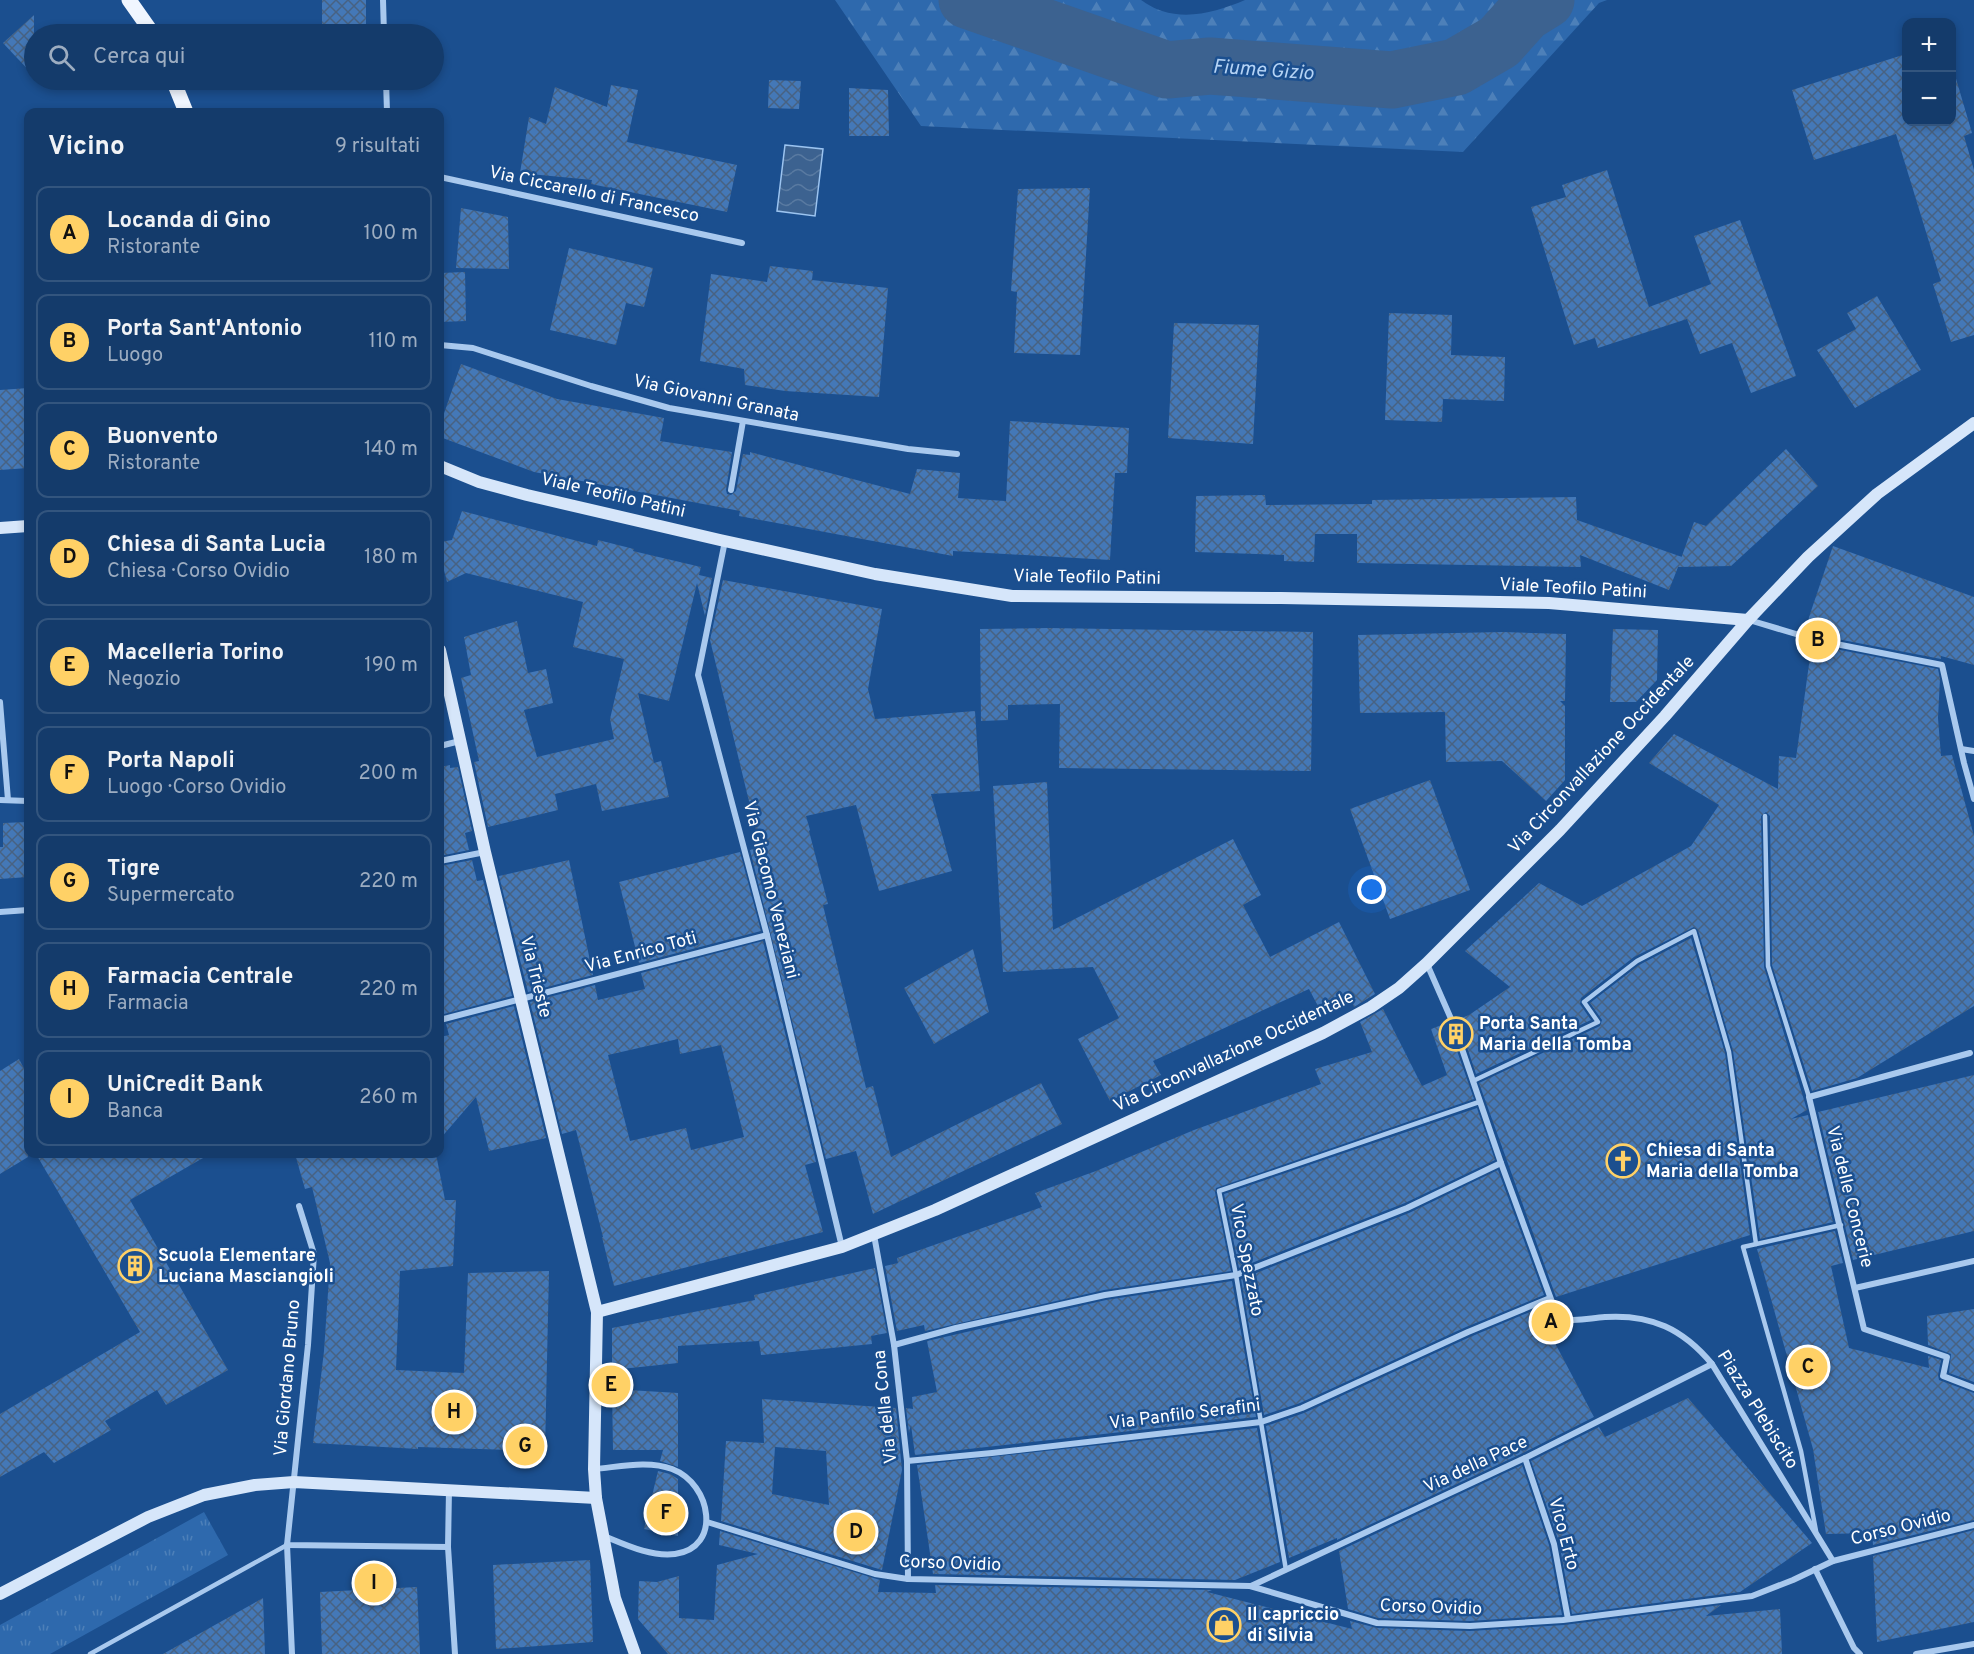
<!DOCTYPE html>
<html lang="it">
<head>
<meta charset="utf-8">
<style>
  body { margin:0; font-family:Overpass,sans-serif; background:#1d4271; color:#f1f3f6 }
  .controls { position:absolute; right:18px; top:18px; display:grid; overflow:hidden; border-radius:12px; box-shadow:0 3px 9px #0003 }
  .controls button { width:54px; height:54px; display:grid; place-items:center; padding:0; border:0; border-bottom:2px solid #33557e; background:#143b6b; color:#f1f3f6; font:30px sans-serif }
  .you { position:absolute; left:1372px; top:890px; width:21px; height:21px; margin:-15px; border:4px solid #fff; border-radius:50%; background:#1a73e8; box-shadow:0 0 0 9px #1a73e833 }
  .badge { display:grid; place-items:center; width:39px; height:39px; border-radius:50%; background:#ffd166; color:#111; font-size:20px; font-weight:700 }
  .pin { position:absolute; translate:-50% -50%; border:3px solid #fff; box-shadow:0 2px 6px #0006 }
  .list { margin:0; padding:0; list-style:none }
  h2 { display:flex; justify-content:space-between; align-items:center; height:78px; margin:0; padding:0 24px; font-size:26px }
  h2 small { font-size:20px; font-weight:400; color:#9dadc1 }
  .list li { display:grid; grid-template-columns:39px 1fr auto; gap:18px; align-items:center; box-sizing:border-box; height:96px; margin:0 12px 12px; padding:0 12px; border:2px solid #33557e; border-radius:12px }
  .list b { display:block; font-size:22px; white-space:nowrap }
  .list p { margin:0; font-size:20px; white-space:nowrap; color:#9dadc1 }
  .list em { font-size:20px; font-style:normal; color:#9dadc1 }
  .icon { flex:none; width:33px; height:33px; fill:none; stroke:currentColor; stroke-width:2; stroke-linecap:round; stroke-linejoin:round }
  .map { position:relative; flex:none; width:1974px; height:1654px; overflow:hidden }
  .search { position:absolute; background:#143b6b; box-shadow:0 3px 9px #0003; left:24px; top:24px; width:420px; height:66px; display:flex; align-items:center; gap:15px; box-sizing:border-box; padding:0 21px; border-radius:33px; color:#9dadc1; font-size:22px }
  .panel { position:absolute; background:#143b6b; box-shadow:0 3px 9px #0003; left:24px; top:108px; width:420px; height:1050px; border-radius:12px }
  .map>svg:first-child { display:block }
  .grass { fill:url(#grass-tufts) }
  .forest { fill:url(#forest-firs) }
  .water { fill:url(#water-waves); stroke:#9cc4f0; stroke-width:1.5 }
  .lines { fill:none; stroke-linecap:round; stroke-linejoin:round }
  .river { stroke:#3c6290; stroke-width:57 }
  .building { fill:url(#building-cross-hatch); fill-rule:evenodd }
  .street-tunnel { stroke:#3d69a0; stroke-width:6; stroke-dasharray:6 3; stroke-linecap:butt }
  .lane { stroke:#a9c9ee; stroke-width:4.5 }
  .street { stroke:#a9c9ee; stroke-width:6 }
  .secondary { stroke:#d6e6fa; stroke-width:12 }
  .primary { stroke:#f0f6ff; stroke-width:15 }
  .labels { text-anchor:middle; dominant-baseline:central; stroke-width:5; stroke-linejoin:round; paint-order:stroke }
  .street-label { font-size:18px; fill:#fff; stroke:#1b4f8f }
  .poi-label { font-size:18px; font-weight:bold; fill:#fff; stroke:#1b4f8f; text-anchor:start }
  .water-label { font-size:20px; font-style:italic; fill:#b5d3f5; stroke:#1b4f8f }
</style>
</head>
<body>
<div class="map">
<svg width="1974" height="1654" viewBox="0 0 1974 1654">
  <defs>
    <pattern id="grass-tufts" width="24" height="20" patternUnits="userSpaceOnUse" patternTransform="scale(1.5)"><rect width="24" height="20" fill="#2e69ad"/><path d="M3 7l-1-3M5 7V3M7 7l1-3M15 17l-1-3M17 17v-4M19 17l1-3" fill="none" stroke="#4d80b9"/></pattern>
    <pattern id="forest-firs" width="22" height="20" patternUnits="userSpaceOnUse" patternTransform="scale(1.5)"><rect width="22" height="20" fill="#2e69ad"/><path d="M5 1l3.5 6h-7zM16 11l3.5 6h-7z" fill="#4d80b9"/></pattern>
    <pattern id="water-waves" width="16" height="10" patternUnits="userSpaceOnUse" patternTransform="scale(1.5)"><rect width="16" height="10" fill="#3c6290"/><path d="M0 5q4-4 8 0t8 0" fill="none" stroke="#597aa1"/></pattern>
    <pattern id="building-cross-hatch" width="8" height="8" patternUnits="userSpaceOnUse" patternTransform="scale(1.5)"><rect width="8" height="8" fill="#4478b7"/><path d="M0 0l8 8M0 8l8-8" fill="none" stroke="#486282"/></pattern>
  </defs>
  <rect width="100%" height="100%" fill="#1b4f8f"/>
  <path class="grass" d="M204 1512 228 1555 50 1654H0V1625Z"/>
  <path class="forest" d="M835 0H1141C1147 4 1155 9 1162 11 1190 20 1219 11 1245 0H1607L1599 3 1463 152 921 126Z"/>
  <path class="water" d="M785 145 823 149 815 216 777 211Z"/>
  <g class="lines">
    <path class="river" d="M967 0 1167 70 1210 66 1392 80 1456 67 1499 42 1525 13 1546 0"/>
  </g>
  <g class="building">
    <rect x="322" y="0" width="44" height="34"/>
    <path d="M34 15V76L3 43Z"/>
    <path d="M1906 54V122H1952V65L1972 133 1964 136 1974 170V335L1951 342 1933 284 1941 281 1896 134 1814 160 1792 90Z"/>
    <path d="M769 80 801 81 799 109 768 108Z"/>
    <path d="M611 85 638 90 627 142 737 165 727 212 591 184 592 180 520 173 529 117 546 124 555 87 607 107Z"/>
    <path d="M849 88 888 90 889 136H849Z"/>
    <path d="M1607 170 1649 307 1711 284 1694 236 1740 220 1796 376 1751 393 1732 343 1700 354 1687 319 1598 348 1595 338 1574 345 1531 207 1566 197 1562 185Z"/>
    <path d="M1090 188 1080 355 1014 353 1017 292 1011 291 1018 189Z"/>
    <path d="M461 208 508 217 509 269 456 268Z"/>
    <path d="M569 248 653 268 644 307 626 303 616 345 550 330Z"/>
    <path d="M770 266 813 271 812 280 888 288 879 397 785 391 745 385 744 369 700 361 711 274 767 282Z"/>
    <path d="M465 272 466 321 440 322V273Z"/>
    <path d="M1877 296 1921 370 1855 408 1817 350 1856 329 1847 313Z"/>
    <path d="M1389 313 1452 315 1451 355 1505 357 1504 401 1443 399 1442 422 1385 420Z"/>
    <path d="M1174 323 1259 325 1253 444 1168 438Z"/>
    <path d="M461 364 557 399 664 418 660 441 732 452 726 490 727 494 731 495 736 491 743 454 750 455V452L910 494 917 469 960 473 958 498 1006 501 1010 421 1129 428 1127 473H1115L1110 560 953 551V556L739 516 740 511 534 472 440 437V425Z"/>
    <path d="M28 388V468L0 470V390Z"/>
    <path d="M1786 449 1818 486 1731 566 1678 567 1694 522 1706 526Z"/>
    <path d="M1265 495 1266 505 1372 504V500L1576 497 1577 520 1682 557 1669 590 1580 555 1581 567 1357 563V534H1315L1314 562 1284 561V555L1195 552 1196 496Z"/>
    <path d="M462 511 597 546 598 540 634 549 633 551 701 567 699 575 712 578 705 616 697 583 669 701 638 693 654 763 661 761 669 797 602 811 596 784 555 794 558 810 488 827 474 762 479 761 461 678 471 675 464 637 517 621 528 673 546 669 553 703 524 710 537 757 614 739 610 719 624 659 573 647 583 602 466 573 447 582 440 555V542L452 540Z"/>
    <path d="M1833 546 1974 597V665L1941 656V659L1832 638 1827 639 1826 643 1830 648 1938 669 1940 679 1938 718 1941 756 1952 755 1974 836V1006L1857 1078 1812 1091 1772 965 1770 816 1766 812 1761 816 1764 967 1807 1110 1791 1119 1808 1115 1833 1222 1760 1239 1733 1051 1698 930 1694 927 1634 957 1581 998 1580 1004 1591 1020 1476 1074 1466 1044 1463 1041 1457 1042 1456 1048 1474 1099 1216 1188 1215 1192 1231 1271 1104 1290 925 1331 924 1325 897 1331 885 1266 898 1263 897 1258 1042 1207 1035 1193 1096 1171 1194 1130 1321 1084 1315 1069 1372 1052 1360 1022 1383 1009 1422 1086 1447 1075 1431 1029 1447 1023 1451 1026H1455L1457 1020 1469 1015 1510 987 1465 951 1539 883 1582 906 1691 846 1719 805 1649 763 1674 734 1778 789 1779 756 1796 758 1810 657 1803 655 1805 642 1809 641 1811 638 1807 632 1809 617Z"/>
    <path d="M723 580 882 609 868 689 875 719 975 711 980 791 931 794 952 871 879 891 856 805 806 816 810 830 809 831 828 904 823 905 866 1088 873 1086 891 1157 1041 1083 1062 1124 873 1214 856 1151 826 1159 750 850 760 847 710 640Z"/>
    <path d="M1048 628 1313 632 1311 771 1059 768 1060 704 1008 705V720L981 721 980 629Z"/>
    <path d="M1613 629 1658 630 1657 680 1636 702H1610Z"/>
    <path d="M1503 632 1566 634 1565 701H1560L1565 706V780L1546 801 1502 761 1446 762 1445 712 1360 713 1358 635Z"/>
    <path d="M450 765V768L458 767 472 831 465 833 469 850 440 856V767Z"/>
    <path d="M1430 780 1470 890 1390 919 1350 809Z"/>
    <path d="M1047 782 1053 930 1233 839 1261 895 1243 905 1270 957 1339 922 1375 994 1354 1007 1349 995 1320 1010 1309 989 1153 1061 1161 1075 1110 1101 1078 1039 1119 1018 1093 967 1003 972 993 786Z"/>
    <path d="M28 822V877L0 879V847H3V823Z"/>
    <path d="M740 852 761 931 639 963 619 882Z"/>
    <path d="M472 860 477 881 483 880 512 996 444 1014 440 997V866Z"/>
    <path d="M569 860 593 975 528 992 499 876Z"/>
    <path d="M1691 938 1725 1053 1750 1235 1556 1297 1479 1083 1600 1026 1602 1020 1590 1003 1639 965Z"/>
    <path d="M763 941 816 1162 805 1165 823 1232 614 1286 602 1237H603L576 1130 562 1134 530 1002 595 985 598 1000 645 989 641 973ZM678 1039 680 1054 721 1045 744 1137 691 1150 686 1128 630 1141 608 1055Z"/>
    <path d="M973 949 989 1012 934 1044 904 988Z"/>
    <path d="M514 1006 546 1138 489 1151 476 1097 440 1139V1037L449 1035 446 1024Z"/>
    <path d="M19 1059 28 1076V1157L0 1174V1071Z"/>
    <path d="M1974 1075V1231L1853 1260 1818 1112Z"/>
    <path d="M1477 1108 1495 1160 1405 1203 1239 1268 1224 1194Z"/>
    <path d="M36 1154H210L130 1200 228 1370 166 1405 157 1390 105 1421 111 1430 54 1463 44 1452 0 1477V1414L140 1332Z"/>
    <path d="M295 1154H436L445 1200H456L453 1266 400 1271 396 1370 464 1373 468 1273 549 1271 545 1451 418 1447V1449L313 1443 324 1351 330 1263 312 1187 305 1189Z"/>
    <path d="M1498 1170 1544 1295 1466 1327 1300 1403 1264 1415 1241 1279 1409 1213Z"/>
    <path d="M1835 1231 1843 1263 1831 1266 1849 1348 1929 1368 1928 1356 1941 1360 1938 1375 1939 1380 1974 1393V1520L1873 1545 1872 1533 1826 1534 1813 1449 1757 1249Z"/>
    <path d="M875 1268 887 1333 871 1336 872 1344 761 1355 759 1341 678 1346V1363L612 1370V1328L755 1300 754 1295Z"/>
    <path d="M1232 1281 1256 1417 915 1455 911 1425 909 1433 906 1408 913 1409 912 1397 937 1392 927 1341 1106 1300Z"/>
    <path d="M1537 1309 1594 1417 1523 1453 1337 1540V1538L1289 1558 1266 1426 1304 1413 1470 1337Z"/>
    <path d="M1974 1309V1382L1949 1373 1951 1354 1928 1345 1927 1316Z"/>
    <path d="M612 1389 678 1393V1467L660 1461 663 1450H613Z"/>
    <path d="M1688 1398 1812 1543 1740 1592 1572 1614 1559 1542 1531 1461 1599 1427 1605 1437Z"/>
    <path d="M762 1399 896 1408 902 1470 882 1570 721 1521 726 1441 764 1443ZM775 1447 826 1451 829 1505 772 1494Z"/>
    <path d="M1257 1428 1280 1562 1235 1580 933 1574 917 1465Z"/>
    <path d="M1522 1465 1549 1545 1562 1615 1470 1621 1378 1618 1348 1609 1339 1551Z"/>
    <path d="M658 1471 670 1474 678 1479V1536L644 1529Z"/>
    <path d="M1974 1530V1622L1877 1642 1873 1556Z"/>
    <path d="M720 1531 880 1580 878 1592 936 1593 935 1585 1212 1590 1207 1592 1352 1629 1350 1621 1377 1628 1470 1631 1564 1625 1721 1605 1706 1616 1780 1609 1782 1654H668L638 1619 639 1581 657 1582 679 1576V1618L714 1620 717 1565 758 1554 719 1545Z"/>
    <path d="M590 1560 593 1642 496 1649 493 1565Z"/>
    <path d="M417 1587 420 1654H322L320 1592Z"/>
    <path d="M263 1598 265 1654H163Z"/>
  </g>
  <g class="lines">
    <g class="street-tunnel">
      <path d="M1806 637 1831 643"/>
      <path d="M1452 1021 1461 1046"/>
    </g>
    <g class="lane">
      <path d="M1765 816 1768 966 1809 1097"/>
      <path d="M1473 1081 1598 1022 1584 1002 1637 961 1694 931 1729 1052 1756 1244"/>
      <path d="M1816 1531 1801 1451 1743 1247 1841 1225"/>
      <path d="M1286 1570 1236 1275 1219 1191 1479 1102"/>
      <path d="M90 1654 287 1545"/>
    </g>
    <g class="street">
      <path d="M383 0 384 34"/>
      <path d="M386 80 387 112"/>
      <path d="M440 177 742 243"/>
      <path d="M440 345 473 348 591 386 669 408 908 449 957 454"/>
      <path d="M731 490 743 421"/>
      <path d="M725 541 698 675 767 935 842 1247"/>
      <path d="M1749 620 1806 637"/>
      <path d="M1831 643 1942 665 1964 763 1974 799"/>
      <path d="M0 702 8 800"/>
      <path d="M440 746 460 741"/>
      <path d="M1961 749 1974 751"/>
      <path d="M0 800 28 801"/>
      <path d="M440 861 485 852"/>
      <path d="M0 912 28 910"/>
      <path d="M1427 964 1452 1021"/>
      <path d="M440 1020 767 935"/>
      <path d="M1461 1046 1501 1163 1555 1310 1562 1319C1577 1322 1590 1318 1605 1317 1651 1314 1683 1329 1712 1364L1833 1561"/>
      <path d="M1970 1053 1809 1097 1864 1329 1947 1357 1943 1376 1974 1388"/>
      <path d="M299 1206 314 1254 308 1345 287 1545 448 1547"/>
      <path d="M874 1235 894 1345 907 1461 908 1579"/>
      <path d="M1855 1288 1974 1261"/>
      <path d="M894 1345 956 1328 1105 1295 1236 1275 1407 1208 1501 1163"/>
      <path d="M1525 1458 1554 1544 1568 1619"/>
      <path d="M907 1461 992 1453 1261 1422 1302 1408 1468 1332 1550 1298"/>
      <path d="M594 1469C619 1467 648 1460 672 1469 712 1484 722 1548 675 1554 651 1557 626 1545 604 1536"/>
      <path d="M449 1490 448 1547 455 1654"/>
      <path d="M707 1522 875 1574 908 1579 1250 1586 1377 1623 1470 1626 1563 1620 1752 1596 1793 1580 1833 1561 1974 1525"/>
      <path d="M287 1545 292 1654"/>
      <path d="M1815 1569 1854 1648 1860 1654"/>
      <path d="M1251 1586 1525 1458 1712 1364"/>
      <path d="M1916 1654 1974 1644"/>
    </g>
    <g class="secondary">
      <path d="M440 466 479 482 527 495 720 540 875 574 1012 596 1281 598 1549 603 1748 620"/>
      <path d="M0 528 28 526"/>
      <path d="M440 650 485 852 597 1312 594 1469 596 1498 615 1598 635 1654"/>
      <path d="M597 1312 842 1247 935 1210 1323 1033 1371 1007 1399 988 1427 963 1560 830 1665 716 1748 620 1808 557 1877 494 1974 423"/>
      <path d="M0 1594 148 1517 204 1495 255 1485 294 1482 596 1498"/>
    </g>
    <g class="primary">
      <path d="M129 0 153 34"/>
      <path d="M173 80 186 112"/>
    </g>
  </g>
  <defs>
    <g id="building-ring" transform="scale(1.725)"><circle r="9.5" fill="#1b4f8f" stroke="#ffd166" stroke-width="1.5"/><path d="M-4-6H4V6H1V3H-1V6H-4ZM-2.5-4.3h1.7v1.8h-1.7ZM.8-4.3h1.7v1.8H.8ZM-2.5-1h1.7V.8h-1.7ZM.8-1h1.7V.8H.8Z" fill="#ffd166"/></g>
    <g id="church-ring" transform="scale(1.725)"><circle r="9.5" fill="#1b4f8f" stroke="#ffd166" stroke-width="1.5"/><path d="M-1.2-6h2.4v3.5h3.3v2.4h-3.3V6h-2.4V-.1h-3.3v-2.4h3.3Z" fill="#ffd166"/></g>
    <g id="shop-ring" transform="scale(1.725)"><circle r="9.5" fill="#1b4f8f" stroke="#ffd166" stroke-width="1.5"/><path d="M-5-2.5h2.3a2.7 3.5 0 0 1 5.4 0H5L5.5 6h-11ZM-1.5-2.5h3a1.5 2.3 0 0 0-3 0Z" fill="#ffd166"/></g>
  </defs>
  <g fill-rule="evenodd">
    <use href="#building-ring" x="1456" y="1034"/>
    <use href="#church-ring" x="1623" y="1161"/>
    <use href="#building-ring" x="135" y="1266"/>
    <use href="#shop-ring" x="1224" y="1625"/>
  </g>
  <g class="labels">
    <g class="street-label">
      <text transform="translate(594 195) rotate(12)">Via Ciccarello di Francesco</text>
      <text transform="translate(716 399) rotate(12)">Via Giovanni Granata</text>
      <text transform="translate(613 496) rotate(13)">Viale Teofilo Patini</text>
      <text transform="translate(1087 578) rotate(1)">Viale Teofilo Patini</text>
      <text transform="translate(1573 589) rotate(3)">Viale Teofilo Patini</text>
      <text transform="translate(1602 755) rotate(-47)">Via Circonvallazione Occidentale</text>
      <text transform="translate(770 890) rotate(76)">Via Giacomo Veneziani</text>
      <text transform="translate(641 953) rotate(-15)">Via Enrico Toti</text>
      <text transform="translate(535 977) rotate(76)">Via Trieste</text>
      <text transform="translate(1234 1052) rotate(-25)">Via Circonvallazione Occidentale</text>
      <text transform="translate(1849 1197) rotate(76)">Via delle Concerie</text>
      <text transform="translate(1246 1260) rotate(79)">Vico Spezzato</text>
      <text transform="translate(288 1378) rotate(-85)">Via Giordano Bruno</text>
      <text transform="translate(886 1407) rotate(-96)">Via della Cona</text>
      <text transform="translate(1757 1410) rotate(58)">Piazza Plebiscito</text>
      <text transform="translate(1185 1415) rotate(-7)">Via Panfilo Serafini</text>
      <text transform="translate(1476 1465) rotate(-25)">Via della Pace</text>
      <text transform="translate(1901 1528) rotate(-14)">Corso Ovidio</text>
      <text transform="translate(1563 1534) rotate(75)">Vico Erto</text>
      <text transform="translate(950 1564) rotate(2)">Corso Ovidio</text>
      <text transform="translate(1431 1608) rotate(2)">Corso Ovidio</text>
    </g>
    <g class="poi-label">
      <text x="1479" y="1024">Porta Santa<tspan x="1479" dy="21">Maria della Tomba</tspan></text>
      <text x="1646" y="1151">Chiesa di Santa<tspan x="1646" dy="21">Maria della Tomba</tspan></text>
      <text x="158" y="1256">Scuola Elementare<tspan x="158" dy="21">Luciana Masciangioli</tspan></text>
      <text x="1247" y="1615">Il capriccio<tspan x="1247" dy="21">di Silvia</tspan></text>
    </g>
    <g class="water-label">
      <text transform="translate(1263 71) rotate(4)">Fiume Gizio</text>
    </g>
  </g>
</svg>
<div class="controls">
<button>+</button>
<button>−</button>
</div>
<div class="you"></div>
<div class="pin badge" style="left:1551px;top:1322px">A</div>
<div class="pin badge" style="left:1818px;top:640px">B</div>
<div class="pin badge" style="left:1808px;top:1367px">C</div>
<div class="pin badge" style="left:856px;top:1532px">D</div>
<div class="pin badge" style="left:611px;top:1385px">E</div>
<div class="pin badge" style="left:666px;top:1513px">F</div>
<div class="pin badge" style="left:525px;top:1446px">G</div>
<div class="pin badge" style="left:454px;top:1412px">H</div>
<div class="pin badge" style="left:374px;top:1583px">I</div>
<div class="search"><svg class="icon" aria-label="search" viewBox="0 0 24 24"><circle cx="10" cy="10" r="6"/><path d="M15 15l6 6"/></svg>Cerca qui</div>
<section class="panel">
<h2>Vicino<small>9 risultati</small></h2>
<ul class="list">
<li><span class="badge">A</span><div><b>Locanda di Gino</b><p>Ristorante</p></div><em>100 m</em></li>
<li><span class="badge">B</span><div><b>Porta Sant'Antonio</b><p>Luogo</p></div><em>110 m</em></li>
<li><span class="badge">C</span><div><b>Buonvento</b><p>Ristorante</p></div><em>140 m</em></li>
<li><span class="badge">D</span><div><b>Chiesa di Santa Lucia</b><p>Chiesa · Corso Ovidio</p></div><em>180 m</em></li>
<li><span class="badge">E</span><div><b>Macelleria Torino</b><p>Negozio</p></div><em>190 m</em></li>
<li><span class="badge">F</span><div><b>Porta Napoli</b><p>Luogo · Corso Ovidio</p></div><em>200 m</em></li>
<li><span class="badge">G</span><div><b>Tigre</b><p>Supermercato</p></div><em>220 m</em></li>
<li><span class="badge">H</span><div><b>Farmacia Centrale</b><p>Farmacia</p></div><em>220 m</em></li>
<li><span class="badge">I</span><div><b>UniCredit Bank</b><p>Banca</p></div><em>260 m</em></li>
</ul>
</section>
</div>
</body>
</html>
